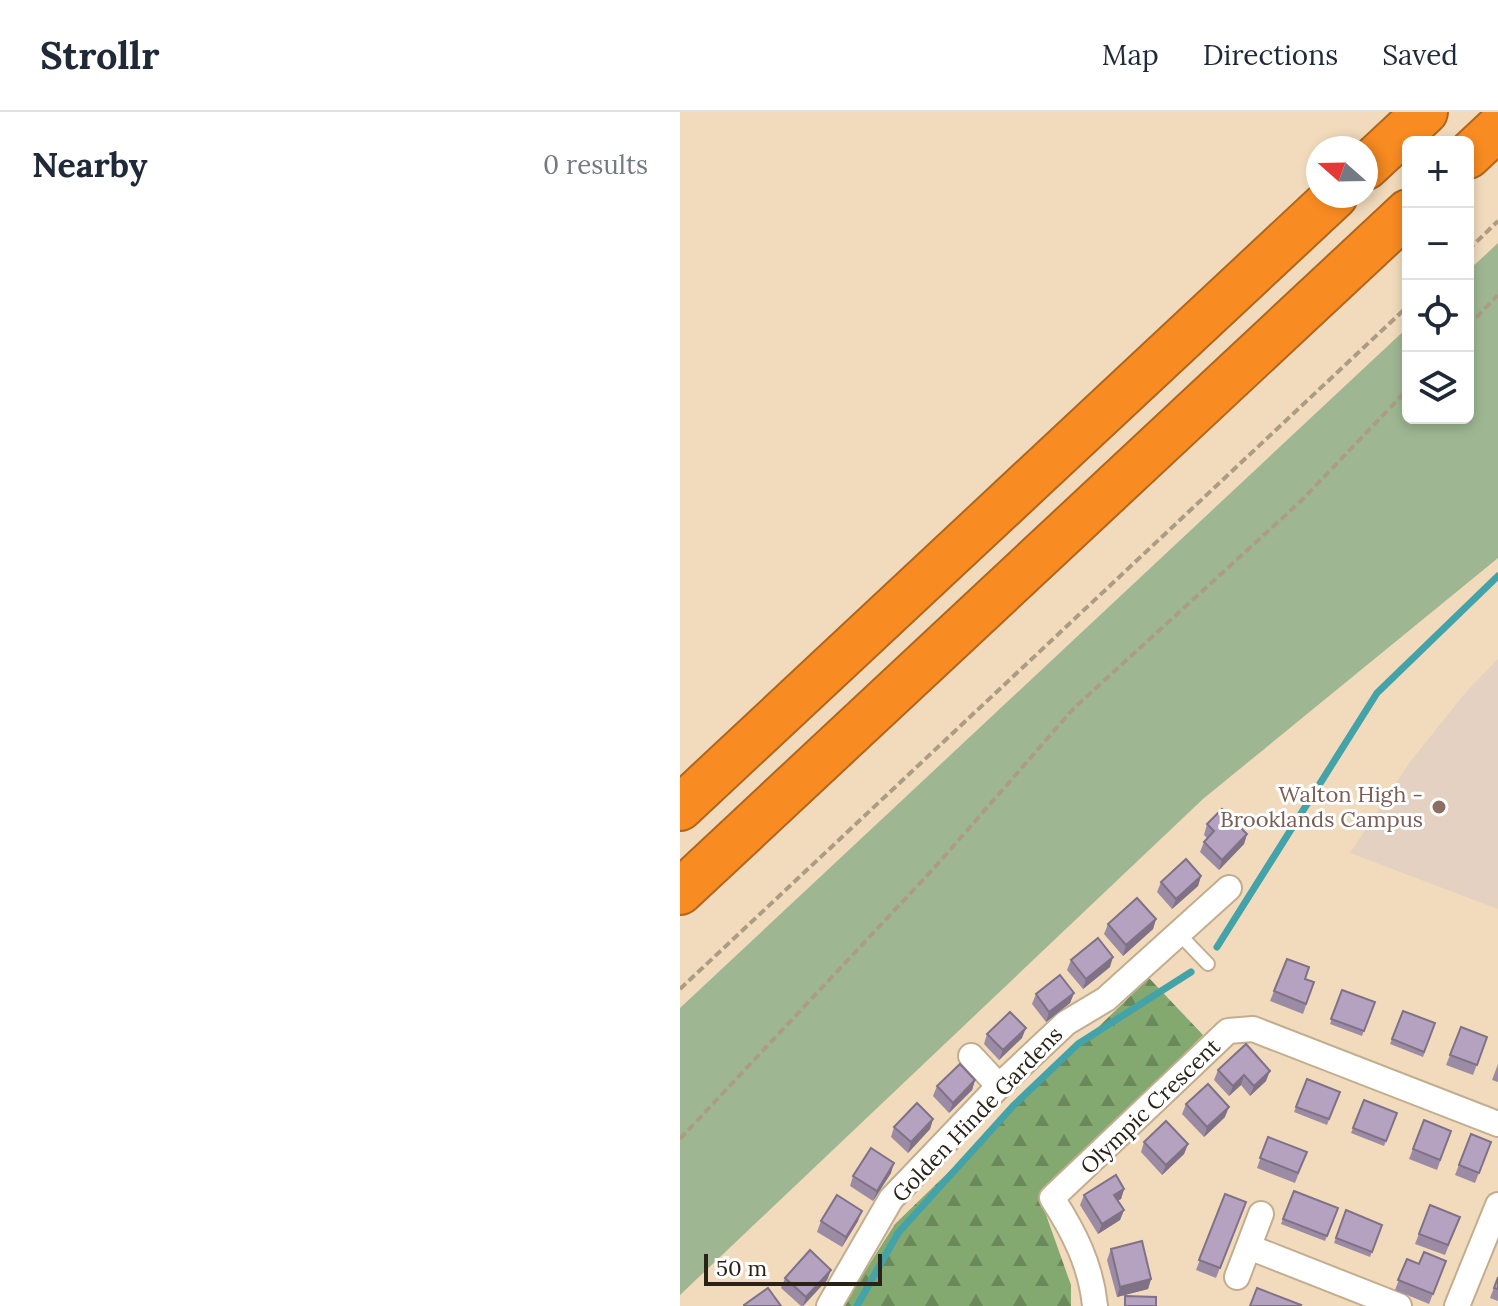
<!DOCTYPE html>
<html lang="en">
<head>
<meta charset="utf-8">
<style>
  body { margin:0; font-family:Lora,serif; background:#f6f6f7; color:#1f2937 }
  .controls { position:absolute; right:24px; top:24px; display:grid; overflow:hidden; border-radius:12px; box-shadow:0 4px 12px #0003 }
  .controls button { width:72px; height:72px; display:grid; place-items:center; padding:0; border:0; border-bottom:2px solid #e0e1e3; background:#fff; color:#1f2937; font:40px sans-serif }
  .compass { position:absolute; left:626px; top:24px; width:72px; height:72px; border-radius:50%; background:#fff; box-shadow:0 4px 12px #0003; rotate:290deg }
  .scale { position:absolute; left:24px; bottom:20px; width:178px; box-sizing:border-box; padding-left:8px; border:4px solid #2a2216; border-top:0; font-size:22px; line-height:28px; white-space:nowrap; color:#2a2216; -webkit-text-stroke:6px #fff; paint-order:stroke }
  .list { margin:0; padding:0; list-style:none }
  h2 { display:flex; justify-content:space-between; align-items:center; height:104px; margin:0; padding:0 32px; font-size:34px }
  h2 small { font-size:26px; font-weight:400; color:#747a83 }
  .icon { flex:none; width:44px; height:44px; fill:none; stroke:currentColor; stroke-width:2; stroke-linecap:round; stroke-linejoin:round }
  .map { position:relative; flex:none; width:818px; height:1194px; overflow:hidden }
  header { display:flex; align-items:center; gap:48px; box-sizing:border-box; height:112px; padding:0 40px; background:#fff; border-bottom:2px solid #e0e1e3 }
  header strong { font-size:38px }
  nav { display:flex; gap:44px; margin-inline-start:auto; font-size:28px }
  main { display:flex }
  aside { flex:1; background:#fff }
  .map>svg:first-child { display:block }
  .education { fill:#e4d1c1 }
  .forest { fill:url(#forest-firs) }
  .park { fill:#9eb792 }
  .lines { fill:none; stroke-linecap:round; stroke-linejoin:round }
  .stream { stroke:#44a3a9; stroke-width:7 }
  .service-casing { stroke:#c3ad8f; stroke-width:16 }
  .minor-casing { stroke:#c3ad8f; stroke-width:28 }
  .motorway-casing { stroke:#b0661d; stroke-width:48 }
  .path { stroke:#ad9c84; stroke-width:4; stroke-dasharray:8 4; stroke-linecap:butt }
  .service { stroke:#fff; stroke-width:12 }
  .minor { stroke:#fff; stroke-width:24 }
  .motorway { stroke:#f88b21; stroke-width:44 }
  .wall { fill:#9c8ba5 }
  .shaded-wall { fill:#7f7186 }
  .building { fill:#b5a2c0; stroke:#7f7186; stroke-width:2 }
  .education-dot { fill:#8d6e63; stroke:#fff; stroke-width:3 }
  .labels { text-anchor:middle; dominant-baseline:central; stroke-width:6; stroke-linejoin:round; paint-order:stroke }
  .education-label { font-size:22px; fill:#785e54; stroke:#fff; text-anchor:end }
  .street-label { font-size:22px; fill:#2a2216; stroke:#fff }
</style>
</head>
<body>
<header>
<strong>Strollr</strong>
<nav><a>Map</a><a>Directions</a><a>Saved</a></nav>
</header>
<main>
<aside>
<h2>Nearby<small>0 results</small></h2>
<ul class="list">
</ul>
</aside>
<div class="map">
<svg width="818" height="1194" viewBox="0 0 818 1194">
  <defs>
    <pattern id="forest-firs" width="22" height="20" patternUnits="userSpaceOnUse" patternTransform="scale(2)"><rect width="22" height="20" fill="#83a870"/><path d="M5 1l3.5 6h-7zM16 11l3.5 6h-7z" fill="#6b885b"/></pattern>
  </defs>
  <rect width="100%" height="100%" fill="#f1dbbc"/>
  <path class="education" d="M818 547V797L670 741 730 650 786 580Z"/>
  <path class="forest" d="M469 866 523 923 360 1086 391 1173V1194H163L215 1112Z"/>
  <path class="park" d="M818 131V446L523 687 0 1183V896L728 215V306H788V159Z"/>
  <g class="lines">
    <g class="stream">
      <path d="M537 835 697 581 818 464"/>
      <path d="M177 1194 218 1121 333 994 398 932 511 860"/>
    </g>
    <g class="service-casing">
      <path id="service" d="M499 822 528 852"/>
    </g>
    <g class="minor-casing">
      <g id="minor">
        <path d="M291 944 319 974"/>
        <path d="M569 1135 719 1194"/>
        <path d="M557 1165 581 1102"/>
        <path d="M149 1194 211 1087 319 974 386 911 426 887 549 776"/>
        <path d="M415 1194C411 1153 394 1120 372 1086L548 919 573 917 818 1012"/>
        <path d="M777 1194 818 1093"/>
      </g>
    </g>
    <g class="motorway-casing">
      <g id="motorway">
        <path d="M788 44 818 16"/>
        <path d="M686 55 745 0"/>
        <path d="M0 696 655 84"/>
        <path d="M0 780 728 100"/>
      </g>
    </g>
    <g class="path">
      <path d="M788 138 818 109"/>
      <path d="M788 214 818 183"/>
      <path d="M0 877 728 194"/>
      <path d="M0 1027 255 755 394 596 620 390 728 277"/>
    </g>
    <use href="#service" class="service"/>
    <use href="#minor" class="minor"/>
    <use href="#motorway" class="motorway"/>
  </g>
  <g class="wall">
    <path d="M527 712 567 722 564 732 539 758 520 740 524 730 527 726 524 723Z"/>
    <path d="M521 764 518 774 492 797 477 780 481 770Z"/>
    <path d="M476 807 473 817 443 844 424 822 428 812Z"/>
    <path d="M391 848 430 855 403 877 387 858Z"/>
    <path d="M625 867 634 870 623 902 590 889 594 879Z"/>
    <path d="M662 878 695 890 682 924 650 912Z"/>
    <path d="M394 881 390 891 366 910 352 892 356 882Z"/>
    <path d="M723 899 755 911 743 945 710 932Z"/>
    <path d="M781 915 807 925 793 963 766 953Z"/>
    <path d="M307 922 342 926 319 948 304 932Z"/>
    <path d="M818 952V970L812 968Z"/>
    <path d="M538 958 586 969 570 984 561 973 549 984 534 968Z"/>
    <path d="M627 967 660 980 647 1013 614 1000Z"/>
    <path d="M295 968 292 978 269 1001 253 984 257 974Z"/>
    <path d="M684 988 717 1001 704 1034 671 1021Z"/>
    <path d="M506 992 545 1005 524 1025 502 1002Z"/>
    <path d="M253 1007 250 1017 228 1041 211 1025 214 1015Z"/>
    <path d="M744 1008 771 1019 757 1058 729 1047Z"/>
    <path d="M791 1022 811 1030 795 1071 775 1063Z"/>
    <path d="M588 1025 627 1040 615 1071 577 1056Z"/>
    <path d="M464 1030 508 1032 504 1042 482 1063 461 1040Z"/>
    <path d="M211 1061 193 1089 170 1074 173 1064Z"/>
    <path d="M444 1077 441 1087 438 1088 444 1098 440 1108 418 1122 400 1093 404 1083Z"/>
    <path d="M614 1079 658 1096 645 1129 601 1112Z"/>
    <path d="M545 1082 566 1090 536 1166 516 1158Z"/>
    <path d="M750 1093 780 1105 765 1143 735 1132Z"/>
    <path d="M666 1098 702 1113 690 1145 654 1131Z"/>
    <path d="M141 1109H178L162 1135 137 1120Z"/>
    <path d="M431 1137 471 1167 468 1177 437 1185 427 1148Z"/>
    <path d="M727 1147 739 1152 766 1149 749 1192 715 1178Z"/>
    <path d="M151 1158 147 1168 123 1194H121L101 1176 105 1166Z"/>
    <path d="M818 1165V1189L810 1186Z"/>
  </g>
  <g class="shaded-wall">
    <path d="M567 722 564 732 539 758 542 748Z"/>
    <path d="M521 764 518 774 492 797 496 787Z"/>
    <path d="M476 807 473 817 443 844 446 833Z"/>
    <path d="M433 845 430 855 403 877 406 867Z"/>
    <path d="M394 881 390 891 366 910 369 900Z"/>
    <path d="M346 916 342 926 319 948 323 938Z"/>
    <path d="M590 959 586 969 570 984 574 974Z"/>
    <path d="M564 963 561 973 549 984 553 974Z"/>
    <path d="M295 968 292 978 269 1001 273 991Z"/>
    <path d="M549 995 545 1005 524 1025 527 1015Z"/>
    <path d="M253 1007 250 1017 228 1041 231 1030Z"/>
    <path d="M508 1032 504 1042 482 1063 486 1053Z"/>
    <path d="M214 1051 211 1061 193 1089 197 1079Z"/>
    <path d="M444 1077 441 1087 431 1093 434 1083Z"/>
    <path d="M444 1098 440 1108 418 1122 422 1112Z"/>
    <path d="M182 1099 178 1109 162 1135 166 1125Z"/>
    <path d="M151 1158 147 1168 123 1194 126 1185Z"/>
    <path d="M471 1167 468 1177 437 1185 440 1175Z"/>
  </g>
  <g class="building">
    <path d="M542 697 567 722 542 748 524 730 534 719 527 712Z"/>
    <path d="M506 747 521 764 496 787 481 770Z"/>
    <path d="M457 786 476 807 446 833 428 812Z"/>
    <path d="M418 826 433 845 406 867 391 848Z"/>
    <path d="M607 847 629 855 625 867 634 870 626 892 594 879Z"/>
    <path d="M380 863 394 881 369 900 356 882Z"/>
    <path d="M662 878 695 890 684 919 651 907Z"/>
    <path d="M723 899 755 911 744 940 712 927Z"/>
    <path d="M330 900 346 916 323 938 307 922Z"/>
    <path d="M781 915 807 925 797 953 770 943Z"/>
    <path d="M566 932 590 959 574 974 564 963 553 974 538 958Z"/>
    <path d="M280 952 295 968 273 991 257 974Z"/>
    <path d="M627 967 660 980 649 1007 616 995Z"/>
    <path d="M528 972 549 995 527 1015 506 992Z"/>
    <path d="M684 988 717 1001 706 1029 673 1016Z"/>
    <path d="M237 991 253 1007 231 1030 214 1015Z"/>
    <path d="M744 1008 771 1019 760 1048 733 1037Z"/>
    <path d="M486 1009 508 1032 486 1053 464 1030Z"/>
    <path d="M791 1022 811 1030 799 1061 779 1053Z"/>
    <path d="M588 1025 627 1040 618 1061 580 1046Z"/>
    <path d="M191 1036 214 1051 197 1079 173 1064Z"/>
    <path d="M436 1063 444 1077 434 1083 444 1098 422 1112 404 1083Z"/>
    <path d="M614 1079 658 1096 647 1124 603 1107Z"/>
    <path d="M545 1082 566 1090 540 1156 519 1148Z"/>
    <path d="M157 1083 182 1099 166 1125 141 1109Z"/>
    <path d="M750 1093 780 1105 768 1133 739 1122Z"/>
    <path d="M666 1098 702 1113 692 1140 656 1126Z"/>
    <path d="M462 1129 471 1167 440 1175 431 1137Z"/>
    <path d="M130 1138 151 1158 126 1185 105 1166Z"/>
    <path d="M744 1140 766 1149 753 1182 718 1168 727 1147 739 1152Z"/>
    <path d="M818 1165V1177L814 1176Z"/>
    <path d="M88 1176 101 1194H64V1193Z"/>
    <path d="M577 1176 621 1193 620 1194H570Z"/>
    <path d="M445 1184 476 1185V1194H445Z"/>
  </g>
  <circle class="education-dot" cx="759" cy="695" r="8"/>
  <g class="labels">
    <g class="education-label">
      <text x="743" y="682">Walton High -<tspan x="743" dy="25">Brooklands Campus</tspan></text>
    </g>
    <g class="street-label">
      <text transform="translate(470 994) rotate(-44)">Olympic Crescent</text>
      <text transform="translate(297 1002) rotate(-46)">Golden Hinde Gardens</text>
    </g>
  </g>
</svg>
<div class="controls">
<button>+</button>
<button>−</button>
<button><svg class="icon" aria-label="locate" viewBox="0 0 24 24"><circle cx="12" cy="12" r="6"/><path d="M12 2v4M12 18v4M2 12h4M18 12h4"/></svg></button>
<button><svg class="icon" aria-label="layers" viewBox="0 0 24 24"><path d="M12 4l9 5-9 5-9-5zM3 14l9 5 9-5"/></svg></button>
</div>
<svg class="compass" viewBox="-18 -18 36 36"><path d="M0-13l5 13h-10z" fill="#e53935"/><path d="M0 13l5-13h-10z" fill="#747a83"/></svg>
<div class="scale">50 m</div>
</div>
</main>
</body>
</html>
